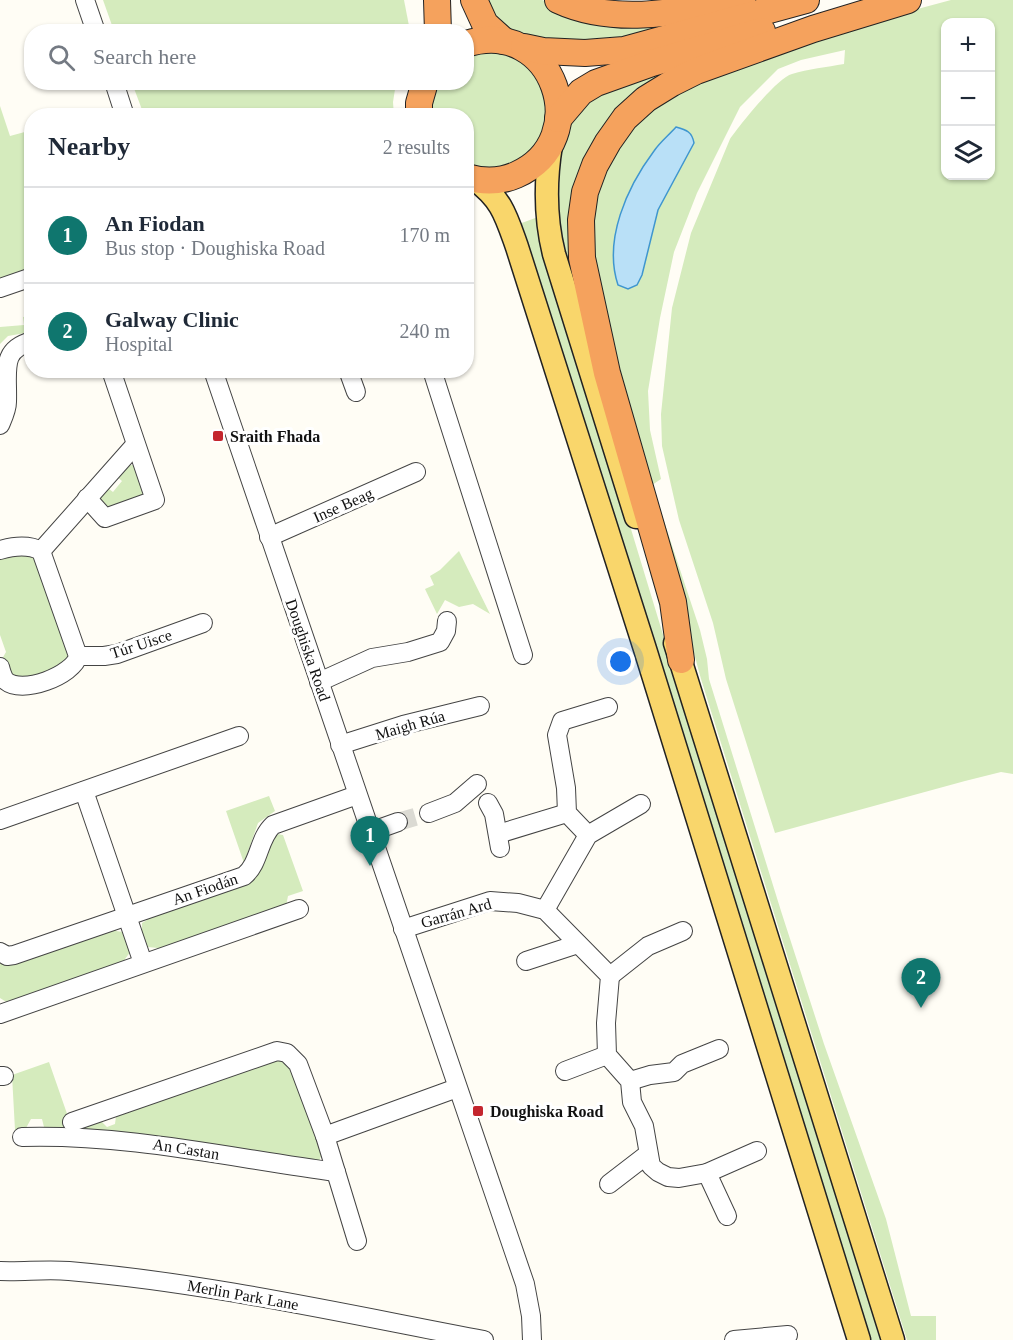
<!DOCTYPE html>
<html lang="en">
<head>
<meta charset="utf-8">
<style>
  body { margin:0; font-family:"Times New Roman",serif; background:#f6f6f7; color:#1f2937 }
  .controls { position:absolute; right:18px; top:18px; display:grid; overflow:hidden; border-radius:12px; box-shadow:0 2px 4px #0004 }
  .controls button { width:54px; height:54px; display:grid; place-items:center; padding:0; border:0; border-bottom:2px solid #e0e1e3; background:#fff; color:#1f2937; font:30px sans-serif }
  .you { position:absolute; left:621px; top:662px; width:21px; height:21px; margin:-15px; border:4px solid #fff; border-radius:50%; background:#1a73e8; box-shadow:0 0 0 9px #1a73e833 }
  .badge { display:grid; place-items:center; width:39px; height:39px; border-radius:50%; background:#0f766e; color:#fff; font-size:20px; font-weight:700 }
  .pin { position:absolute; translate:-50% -50px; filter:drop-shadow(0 2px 3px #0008) }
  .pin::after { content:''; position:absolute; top:32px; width:21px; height:18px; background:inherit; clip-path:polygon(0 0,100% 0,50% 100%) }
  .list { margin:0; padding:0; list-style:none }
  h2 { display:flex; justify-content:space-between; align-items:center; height:78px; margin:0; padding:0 24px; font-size:26px }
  h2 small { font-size:20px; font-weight:400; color:#747a83 }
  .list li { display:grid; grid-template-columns:39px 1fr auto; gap:18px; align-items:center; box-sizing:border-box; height:96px; padding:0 24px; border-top:2px solid #e0e1e3 }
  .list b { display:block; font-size:22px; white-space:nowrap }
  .list p { margin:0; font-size:20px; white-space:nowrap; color:#747a83 }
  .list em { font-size:20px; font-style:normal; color:#747a83 }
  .icon { flex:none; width:33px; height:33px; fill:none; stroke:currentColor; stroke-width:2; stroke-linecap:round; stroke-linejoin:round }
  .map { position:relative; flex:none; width:1013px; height:1340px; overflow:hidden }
  .search { position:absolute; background:#fff; box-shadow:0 2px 4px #0004; left:24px; top:24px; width:450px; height:66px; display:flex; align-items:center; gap:15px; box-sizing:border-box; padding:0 21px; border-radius:24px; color:#747a83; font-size:22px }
  .panel { position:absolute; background:#fff; box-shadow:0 2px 4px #0004; left:24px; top:108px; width:450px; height:270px; border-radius:24px }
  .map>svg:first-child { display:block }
  .green { fill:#d5ebbd; fill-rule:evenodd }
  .water { fill:#b9e0f7; stroke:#3f96cf; stroke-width:1.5 }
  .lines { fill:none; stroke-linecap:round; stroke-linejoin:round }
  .minor-tunnel { stroke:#dbdad3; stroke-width:18; stroke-dasharray:18 9; stroke-linecap:butt }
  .minor-casing { stroke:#444; stroke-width:20 }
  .major-casing { stroke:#222; stroke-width:25 }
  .highway-casing { stroke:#222; stroke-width:28 }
  .minor { stroke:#fff; stroke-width:18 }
  .major { stroke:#f9d66b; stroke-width:22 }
  .highway { stroke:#f5a25d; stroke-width:26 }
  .poi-dot { fill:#c4262e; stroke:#fff; stroke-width:2 }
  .labels { text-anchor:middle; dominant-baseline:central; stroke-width:6; stroke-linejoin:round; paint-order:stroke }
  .poi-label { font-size:16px; font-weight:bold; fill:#111; stroke:#fff; text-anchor:start }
  .street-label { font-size:16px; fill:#111; stroke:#fff }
</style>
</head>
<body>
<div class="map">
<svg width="1013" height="1340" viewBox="0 0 1013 1340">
  <rect width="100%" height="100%" fill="#fffdf5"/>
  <g class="green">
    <path d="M103 0H404L410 31H114Z"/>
    <path d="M485 0H542L569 11H714L603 43 520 37 497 24Z"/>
    <path d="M951 0H1013V774L1001 772 965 781 775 833 726 679 713 623 679 520 662 446 661 414 672 308 691 233 730 139C740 125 777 78 792 74 808 69 827 67 844 64L845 50 801 60 778 69 740 107 697 193 674 252 660 318 648 391 650 430 661 479 652 485 700 630 707 659 709 679 781 911 824 1044 886 1219 911 1316H936V1340H907L701 679 593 283 588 214 618 138 683 83 873 21ZM946 22H990V176H946Z"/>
    <path d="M487 49 528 62 551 98 538 149 498 171 467 166 466 116H430L436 83 466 82 467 54Z"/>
    <path d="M707 63 603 139 581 301 566 254H560L556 170 567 126 589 96 637 77Z"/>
    <path d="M132 83V82L396 83 393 102 394 116 144 115Z"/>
    <path d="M0 106 10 136 32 130 31 270 0 282Z"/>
    <path d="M538 217C648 593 765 966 882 1340H867L519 224Z"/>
    <path d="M31 316V332L8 336 0 344V327L24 325 23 317Z"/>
    <path d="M133 465 141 469 144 497 111 510 99 503V493L105 486 113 492 122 481 115 475 123 466Z"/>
    <path d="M459 551 490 614 473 604 459 607 445 600 437 614 425 589 434 585 430 576 440 570Z"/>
    <path d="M35 552 47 596 54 598 72 660 29 681 14 679 2 659 6 652 0 635V556Z"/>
    <path d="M269 796 275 811 258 823 244 863 226 811Z"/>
    <path d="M272 833 283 835 303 891 288 896 286 906 159 951 158 948 148 947 142 932V923L147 920 146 917 252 881 260 870Z"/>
    <path d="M115 928 116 931 123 932 131 951 125 959 126 962 8 1003 0 998V960Z"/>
    <path d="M276 1056 291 1062 322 1154 319 1161 48 1130 44 1127 42 1119H31L26 1128 15 1130 12 1075 49 1062 72 1128 100 1120 107 1127 115 1124 116 1116Z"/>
  </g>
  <path class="water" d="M676 127C687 130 692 132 694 143L658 210 642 275 637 285 628 289 618 285C603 240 627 187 654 151 660 142 669 135 676 127Z"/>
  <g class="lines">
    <path class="minor-tunnel" d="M398 822 429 813"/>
    <g class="minor-casing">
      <g id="minor">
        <path d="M85 0 96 32"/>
        <path d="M114 82 125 116"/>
        <path d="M0 288 32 277"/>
        <path d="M213 370 525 1284 531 1316 532 1340"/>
        <path d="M348 370 356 392"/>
        <path d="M432 370 523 655"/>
        <path d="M0 425C3 418 7 410 7 402 8 370 0 350 32 341"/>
        <path d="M87 498 105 518 155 500 111 370"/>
        <path d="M269 537 416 472"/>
        <path d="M0 550C14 546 28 544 41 551L78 656C74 675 21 696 5 680 3 677 1 671 0 667"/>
        <path d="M41 551 135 445"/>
        <path d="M78 656H104L117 654 203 623"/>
        <path d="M319 682 372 658 408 652 440 642 446 631 447 621"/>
        <path d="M340 745 403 725 480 706"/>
        <path d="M84 791 143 963"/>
        <path d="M488 803 494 814 500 848"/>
        <path d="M429 813 455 803 477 784"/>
        <path d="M0 820 239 736"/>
        <path d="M370 832 398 822"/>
        <path d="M498 834 567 813"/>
        <path d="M588 835 567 813 566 788 557 735 562 721 608 707"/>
        <path d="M545 910 588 835 641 804"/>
        <path d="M403 929 490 901 518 903 545 910 610 976 606 1023 607 1055 630 1081 632 1102 644 1126 651 1166 658 1172 668 1177 679 1178 707 1173 757 1151"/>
        <path d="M0 952 7 956 14 955 244 876C260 863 258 839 273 825L357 795"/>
        <path d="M526 961 578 944"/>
        <path d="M610 976 648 946 683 931"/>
        <path d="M0 1014 299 909"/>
        <path d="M565 1071 607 1055"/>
        <path d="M0 1076H4"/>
        <path d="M630 1081 650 1075 674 1072 682 1064 719 1049"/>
        <path d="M72 1122 277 1051 287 1053 298 1064 325 1136 357 1241"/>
        <path d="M325 1136 457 1088"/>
        <path d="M22 1137C128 1134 231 1158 336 1172"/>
        <path d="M707 1173 727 1216"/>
        <path d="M609 1184 648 1154"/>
        <path d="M0 1271C23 1272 46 1269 69 1271 209 1283 346 1314 484 1340"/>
        <path d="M734 1340 788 1335"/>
      </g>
    </g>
    <g class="major-casing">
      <g id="major">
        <path d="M551 145C545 182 545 218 554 254L636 517"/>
        <path d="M474 179C502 199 506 216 517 247L645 649 859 1340"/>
        <path d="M675 643 893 1340"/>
      </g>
    </g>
    <g class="highway-casing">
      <g id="highway">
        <path d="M437 0 438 32"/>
        <path d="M474 0 485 24 504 41"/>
        <path d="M558 0C616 27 683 11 742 0"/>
        <path d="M466 44C554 16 596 140 516 175 500 182 483 182 466 177"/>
        <path d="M524 47 543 51 585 53 624 50 806 0"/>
        <path d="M419 116V103L425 82"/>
        <path d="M558 119 581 92 596 83 652 63 762 31"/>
        <path d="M681 660 673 602 607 373 582 258 581 220 585 192 595 165 608 142 625 118 646 99 672 83 696 71 813 29 908 0"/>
      </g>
    </g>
    <use href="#minor" class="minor"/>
    <use href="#major" class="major"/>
    <use href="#highway" class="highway"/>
  </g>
  <g class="poi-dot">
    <rect x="212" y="430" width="12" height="12" rx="3"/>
    <rect x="472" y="1105" width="12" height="12" rx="3"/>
  </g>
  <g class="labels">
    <g class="poi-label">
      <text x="230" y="436">Sraith Fhada</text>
      <text x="490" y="1111">Doughiska Road</text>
    </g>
    <g class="street-label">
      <text transform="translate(343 505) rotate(-24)">Inse Beag</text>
      <text transform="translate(141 644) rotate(-18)">Túr Uisce</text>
      <text transform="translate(308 650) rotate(71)">Doughiska Road</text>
      <text transform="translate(410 725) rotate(-16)">Maigh Rúa</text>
      <text transform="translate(205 889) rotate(-19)">An Fiodán</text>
      <text transform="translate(456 913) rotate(-16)">Garrán Ard</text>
      <text transform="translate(186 1149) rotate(9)">An Castan</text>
      <text transform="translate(243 1295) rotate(10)">Merlin Park Lane</text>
    </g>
  </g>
</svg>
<div class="controls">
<button>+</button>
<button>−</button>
<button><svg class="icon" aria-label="layers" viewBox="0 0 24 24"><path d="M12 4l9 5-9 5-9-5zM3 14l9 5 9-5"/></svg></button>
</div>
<div class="you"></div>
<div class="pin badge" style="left:370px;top:866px">1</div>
<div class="pin badge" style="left:921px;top:1008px">2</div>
<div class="search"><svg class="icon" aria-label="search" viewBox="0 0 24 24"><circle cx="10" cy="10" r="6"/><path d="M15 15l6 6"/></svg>Search here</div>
<section class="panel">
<h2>Nearby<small>2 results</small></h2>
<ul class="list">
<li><span class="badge">1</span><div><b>An Fiodan</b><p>Bus stop · Doughiska Road</p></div><em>170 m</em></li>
<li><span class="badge">2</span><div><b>Galway Clinic</b><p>Hospital</p></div><em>240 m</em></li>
</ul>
</section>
</div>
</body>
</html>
